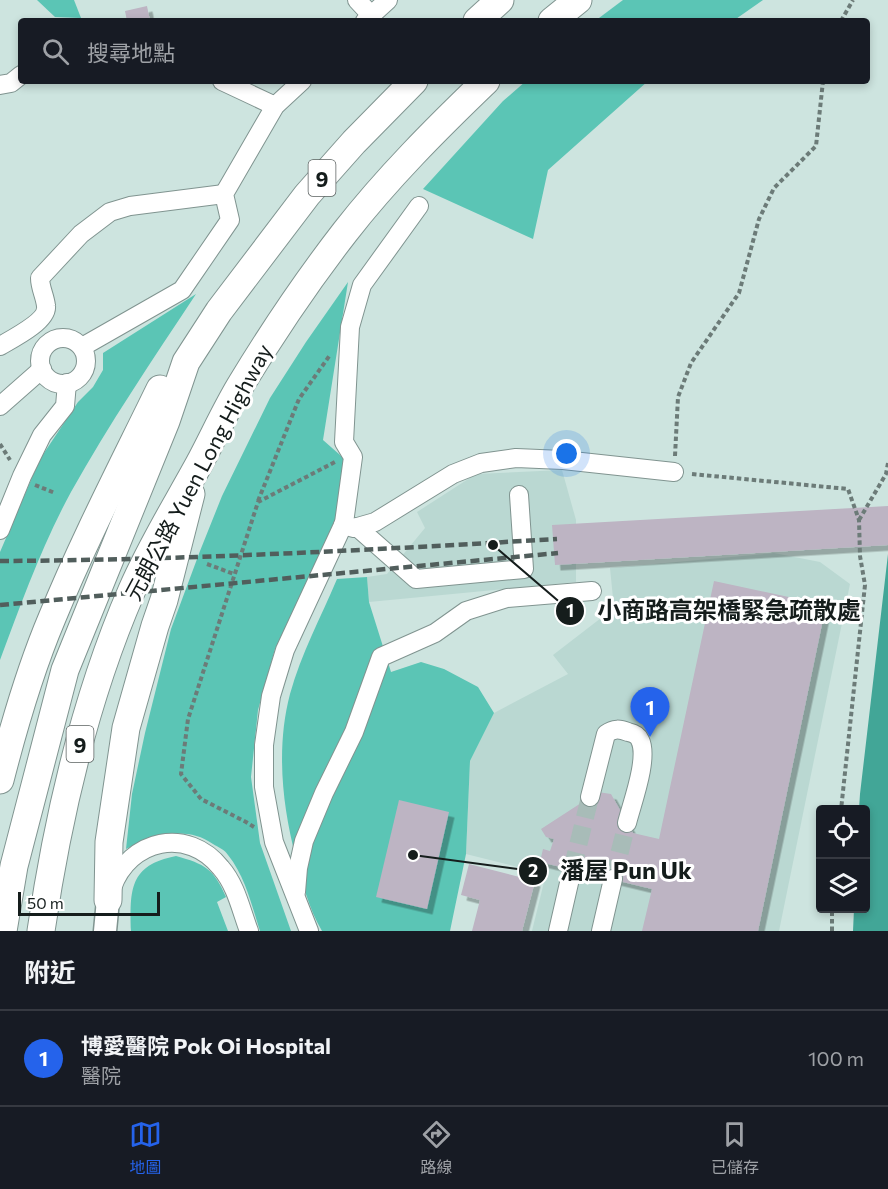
<!DOCTYPE html>
<html lang="zh-TW">
<head>
<meta charset="utf-8">
<style>
  body { margin:0; font-family:Commissioner,"Noto Sans TC",sans-serif; background:#20242c; color:#f1f3f6 }
  .controls { position:absolute; right:18px; bottom:18px; display:grid; overflow:hidden; border-radius:6px; box-shadow:0 3px 9px #0003 }
  .controls button { width:54px; height:54px; display:grid; place-items:center; padding:0; border:0; border-bottom:2px solid #363941; background:#171b24; color:#f1f3f6; font:30px sans-serif }
  .scale { position:absolute; left:18px; bottom:15px; width:142px; box-sizing:border-box; padding-left:6px; border:3px solid #151d1c; border-top:0; font-size:16px; line-height:21px; white-space:nowrap; color:#151d1c; -webkit-text-stroke:4px #fff; paint-order:stroke }
  .you { position:absolute; left:567px; top:454px; width:21px; height:21px; margin:-15px; border:4px solid #fff; border-radius:50%; background:#1a73e8; box-shadow:0 0 0 9px #1a73e833 }
  .badge { display:grid; place-items:center; width:39px; height:39px; border-radius:50%; background:#2563eb; color:#fff; font-size:20px; font-weight:700 }
  .pin { position:absolute; translate:-50% -50px; filter:drop-shadow(0 2px 3px #0008) }
  .pin::after { content:''; position:absolute; top:32px; width:21px; height:18px; background:inherit; clip-path:polygon(0 0,100% 0,50% 100%) }
  .list { margin:0; padding:0; list-style:none }
  h2 { display:flex; justify-content:space-between; align-items:center; height:78px; margin:0; padding:0 24px; font-size:26px }
  h2 small { font-size:20px; font-weight:400; color:#9ea1a6 }
  .list li { display:grid; grid-template-columns:39px 1fr auto; gap:18px; align-items:center; box-sizing:border-box; height:96px; padding:0 24px; border-top:2px solid #363941 }
  .list b { display:block; font-size:22px; white-space:nowrap }
  .list p { margin:0; font-size:20px; white-space:nowrap; color:#9ea1a6 }
  .list em { font-size:20px; font-style:normal; color:#9ea1a6 }
  .icon { flex:none; width:33px; height:33px; fill:none; stroke:currentColor; stroke-width:2; stroke-linecap:round; stroke-linejoin:round }
  .map { position:relative; flex:none; width:888px; height:931px; overflow:hidden }
  .search { position:absolute; background:#171b24; box-shadow:0 3px 9px #0003; left:18px; right:18px; top:18px; height:66px; display:flex; align-items:center; gap:15px; box-sizing:border-box; padding:0 21px; border-radius:6px; color:#9ea1a6; font-size:22px }
  .sheet { height:174px; background:#171b24 }
  nav { display:flex; justify-content:space-around; align-items:center; box-sizing:border-box; height:84px; border-top:2px solid #363941; background:#171b24; font-size:16px; color:#9ea1a6 }
  nav a { display:grid; justify-items:center; gap:3px }
  nav .on { color:#2563eb }
  .map>svg:first-child { display:block }
  .built { fill:#bad8d2 }
  .green { fill:#5bc5b5 }
  .water { fill:#42a697 }
  .building { fill:#bdb4c3; filter:url(#shadow) }
  .lines { fill:none; stroke-linecap:round; stroke-linejoin:round }
  .minor-tunnel { stroke:#a8bcb8; stroke-width:18; stroke-dasharray:18 9; stroke-linecap:butt }
  .minor-casing { stroke:#809490; stroke-width:20 }
  .major-casing { stroke:#809490; stroke-width:25 }
  .highway-casing { stroke:#809490; stroke-width:29 }
  .path { stroke:#6c7b78; stroke-width:4; stroke-dasharray:4.5 3; stroke-linecap:butt }
  .minor { stroke:#fff; stroke-width:18 }
  .major { stroke:#fff; stroke-width:22 }
  .highway { stroke:#fff; stroke-width:27 }
  .rail { stroke:#515e5c; stroke-width:4.5; stroke-dasharray:9 4.5; stroke-linecap:butt }
  .labels { text-anchor:middle; dominant-baseline:central; stroke-width:6; stroke-linejoin:round; paint-order:stroke }
  .shield { fill:#fff; stroke:#5b6160; stroke-width:1.5 }
  .shield-label { font-size:21px; font-weight:bold; fill:#151d1c }
  .street-label { font-size:22px; fill:#151d1c; stroke:#fff }
  .leader { fill:none; stroke:#151d1c; stroke-width:2 }
  .callout-dot { fill:#151d1c; stroke:#fff; stroke-width:2 }
  .mark-label { font-size:18px; text-anchor:middle; font-weight:bold; fill:#fff }
  .callout-label { font-size:24px; text-anchor:middle; font-weight:bold; fill:#151d1c; stroke:#fff; stroke-width:6; stroke-linejoin:round; paint-order:stroke }
</style>
</head>
<body>
<div class="map">
<svg width="888" height="931" viewBox="0 0 888 931">
  <defs>
    <filter id="shadow"><feDropShadow dx="5.5" dy="5.5" stdDeviation="0" flood-color="#0004"/></filter>
  </defs>
  <rect width="100%" height="100%" fill="#cde4df"/>
  <g class="built">
    <path d="M562 470 576 520V582L369 602 367 577 387 574 425 528 417 512 476 474Z"/>
    <path d="M774 553 820 562 850 584 779 931H532L546 874 466 854 470 761 494 713 568 674 553 655 614 608 610 568Z"/>
  </g>
  <g class="green">
    <path d="M37 0H74L81 18 55 17Z"/>
    <path d="M623 0H763L733 21H595Z"/>
    <path d="M526 81H648L548 170 533 239 423 189 503 101Z"/>
    <path d="M348 282 323 440 348 462 339 525 275 649 258 710 251 777 260 843 291 931H260C252 906 245 876 228 855 225 850 218 847 213 844 186 825 153 835 126 849L132 794 145 733 171 629 200 551 222 496 270 398 306 342Z"/>
    <path d="M196 294C153 359 109 424 71 492 42 545 21 604 0 660V552L40 459 78 402 93 387 103 370V353Z"/>
    <path d="M367 577 369 602 391 672 421 662 444 669 478 687 494 713 470 761 466 854 450 931H322C309 909 302 882 296 858 282 805 276 747 290 694 301 654 321 617 337 579Z"/>
    <path d="M176 856C205 864 214 869 226 897L217 902 228 931H131C130 890 129 865 176 856Z"/>
  </g>
  <path class="water" d="M888 554V931H853L854 909 866 908V810L859 809 860 794Z"/>
  <g class="building">
    <path d="M147 6 150 21H127L125 11Z"/>
    <path d="M888 506V545L555 565 552 525Z"/>
    <path d="M714 581 826 605 758 931H642L652 889 540 862 543 849 550 851 554 839 546 837 541 829 598 792 611 794 633 833 659 839Z"/>
    <path d="M399 800 449 812 427 909 376 897Z"/>
    <path d="M469 864 535 881 522 931H472L480 900 461 895Z"/>
  </g>
  <g class="lines">
    <g class="minor-tunnel">
      <path d="M572 870 590 797"/>
      <path d="M613 879 627 823"/>
    </g>
    <g class="minor-casing">
      <g id="minor">
        <path d="M357 0 371 15"/>
        <path d="M365 21 388 0"/>
        <path d="M222 81 275 106"/>
        <path d="M0 85 11 83 21 75"/>
        <circle cx="63" cy="361" r="23"/>
        <path d="M0 346C12 339 48 321 46 306 45 296 40 288 40 278L81 234 110 212 130 206 224 194"/>
        <path d="M82 347 182 290 230 220 224 194 275 106 302 81"/>
        <path d="M0 406 42 369"/>
        <path d="M343 525 354 528 375 522 453 474 481 463 516 458 563 460 674 472"/>
        <path d="M357 527 416 579 524 569 519 495"/>
        <path d="M0 530 22 476 42 435 65 406 67 383"/>
        <path d="M590 797 606 734C614 728 620 729 628 732 633 733 638 735 640 740 649 758 632 803 627 823"/>
        <path d="M112 888C129 839 188 826 221 868 236 885 241 910 249 931"/>
        <path d="M296 892 298 868 304 841 324 793 354 732 381 657 435 633 466 611 507 598 592 591"/>
        <path d="M309 931 274 842 264 787V745L271 696 285 650 344 523 353 457 344 442 350 327 362 285 419 206"/>
        <path d="M558 931 572 870"/>
        <path d="M601 931 613 879"/>
      </g>
    </g>
    <g class="major-casing">
      <path id="major" d="M105 931 108 900"/>
    </g>
    <g class="highway-casing">
      <g id="highway">
        <path d="M477 21 500 0"/>
        <path d="M552 21 578 0"/>
        <path d="M0 780C14 725 30 670 52 618 84 540 123 465 160 389"/>
        <path d="M108 900 109 842 126 728 155 626 164 600 191 494"/>
        <path d="M3 931 14 866 65 670 166 421 186 362 219 311 307 195 354 142 414 81"/>
        <path d="M41 931C58 815 85 698 132 590 151 546 176 506 199 464 213 438 225 411 240 386 272 333 307 281 345 232 387 178 437 128 486 81"/>
      </g>
    </g>
    <g class="path">
      <path d="M841 21 853 0"/>
      <path d="M0 444 10 460"/>
      <path d="M675 456 678 397 691 363 739 293 759 219 774 188 816 146 823 81"/>
      <path d="M692 474 848 489 859 520 860 556 865 585 841 810"/>
      <path d="M35 485 55 493"/>
      <path d="M258 501 299 399 330 355"/>
      <path d="M859 520 886 474 888 463"/>
      <path d="M207 564 234 574"/>
      <path d="M254 827 246 822 201 799 181 774 188 719 258 502 335 462"/>
      <path d="M832 931V908"/>
    </g>
    <use href="#minor" class="minor"/>
    <use href="#major" class="major"/>
    <use href="#highway" class="highway"/>
    <g class="rail">
      <path d="M0 561C186 560 371 550 557 539"/>
      <path d="M0 605 558 553"/>
    </g>
  </g>
  <g class="labels">
    <g class="shield">
      <rect x="308.5" y="160" width="27" height="36" rx="4.5"/>
      <rect x="66.5" y="726" width="27" height="36" rx="4.5"/>
    </g>
    <g class="shield-label">
      <text x="322" y="178">9</text>
      <text x="80" y="744">9</text>
    </g>
    <g class="street-label">
      <text transform="translate(198 472) rotate(-62)">元朗公路 Yuen Long Highway</text>
    </g>
  </g>
  <path class="leader" d="M493 545L570 611M413 855L533 871"/>
  <g class="callout-dot">
    <circle cx="493" cy="545" r="6"/>
    <circle cx="413" cy="855" r="6"/>
    <circle cx="570" cy="611" r="15"/>
    <circle cx="533" cy="871" r="15"/>
  </g>
  <g class="mark-label">
    <text x="570" y="617">1</text>
    <text x="533" y="877">2</text>
  </g>
  <g class="callout-label">
    <text x="729" y="619">小商路高架橋緊急疏散處</text>
    <text x="626" y="879">潘屋 Pun Uk</text>
  </g>
</svg>
<div class="controls">
<button><svg class="icon" aria-label="locate" viewBox="0 0 24 24"><circle cx="12" cy="12" r="6"/><path d="M12 2v4M12 18v4M2 12h4M18 12h4"/></svg></button>
<button><svg class="icon" aria-label="layers" viewBox="0 0 24 24"><path d="M12 4l9 5-9 5-9-5zM3 14l9 5 9-5"/></svg></button>
</div>
<div class="scale">50 m</div>
<div class="you"></div>
<div class="pin badge" style="left:650px;top:737px">1</div>
<div class="search"><svg class="icon" aria-label="search" viewBox="0 0 24 24"><circle cx="10" cy="10" r="6"/><path d="M15 15l6 6"/></svg>搜尋地點</div>
</div>
<section class="sheet">
<h2>附近<small></small></h2>
<ul class="list">
<li><span class="badge">1</span><div><b>博愛醫院 Pok Oi Hospital</b><p>醫院</p></div><em>100 m</em></li>
</ul>
</section>
<nav>
<a class="on"><svg class="icon" aria-label="map" viewBox="0 0 24 24"><path d="M3 6l6-2 6 2 6-2v14l-6 2-6-2-6 2zM9 4v14M15 6v14"/></svg>地圖</a>
<a><svg class="icon" aria-label="directions" viewBox="0 0 24 24"><path d="M12 3l9 9-9 9-9-9zM9 14v-3h6M13 9l2 2-2 2"/></svg>路線</a>
<a><svg class="icon" aria-label="saved" viewBox="0 0 24 24"><path d="M7 4h10v16l-5-4-5 4z"/></svg>已儲存</a>
</nav>
</body>
</html>
